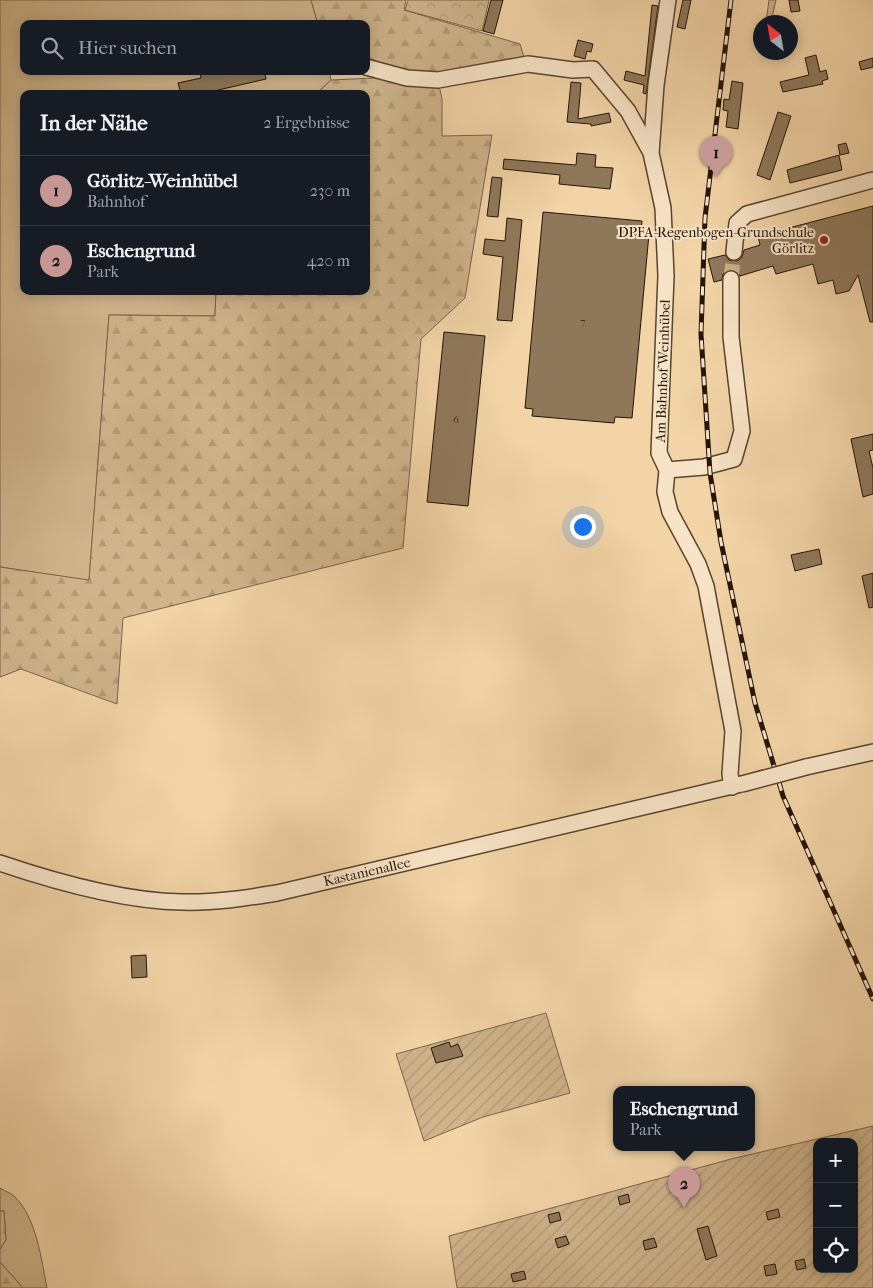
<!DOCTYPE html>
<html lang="de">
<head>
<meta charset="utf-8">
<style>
  body { margin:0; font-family:"IM FELL French Canon",serif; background:#20242c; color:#f1f3f6 }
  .controls { position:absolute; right:15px; bottom:15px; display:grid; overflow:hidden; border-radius:10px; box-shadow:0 2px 12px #0003 }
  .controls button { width:45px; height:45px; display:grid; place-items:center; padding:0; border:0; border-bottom:1px solid #363941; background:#171b24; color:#f1f3f6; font:25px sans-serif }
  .compass { position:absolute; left:753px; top:15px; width:45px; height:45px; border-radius:50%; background:#171b24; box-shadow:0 2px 12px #0003; rotate:329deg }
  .you { position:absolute; left:582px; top:526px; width:18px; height:18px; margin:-12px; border:4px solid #fff; border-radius:50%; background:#1a73e8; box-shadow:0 0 0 8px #1a73e833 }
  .badge { display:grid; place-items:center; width:32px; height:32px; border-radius:50%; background:#c59692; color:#111; font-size:16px; font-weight:700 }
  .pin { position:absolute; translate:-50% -41px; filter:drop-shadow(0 1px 2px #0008) }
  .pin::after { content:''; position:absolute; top:26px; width:18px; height:15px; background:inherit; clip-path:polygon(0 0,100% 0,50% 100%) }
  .popup { position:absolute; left:613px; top:1086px; width:142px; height:65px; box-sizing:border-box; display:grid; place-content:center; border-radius:10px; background:#171b24; filter:drop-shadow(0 1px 4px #0005); font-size:16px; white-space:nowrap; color:#9ea1a6 }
  .popup b { font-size:19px; color:#f1f3f6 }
  .popup::after { content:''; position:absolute; left:50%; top:100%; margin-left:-10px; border:10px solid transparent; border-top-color:#171b24 }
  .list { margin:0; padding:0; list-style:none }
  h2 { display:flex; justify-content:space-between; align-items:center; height:65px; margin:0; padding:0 20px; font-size:21px }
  h2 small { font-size:16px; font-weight:400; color:#9ea1a6 }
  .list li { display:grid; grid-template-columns:32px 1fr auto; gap:15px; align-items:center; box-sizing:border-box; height:70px; padding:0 20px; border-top:1px solid #363941 }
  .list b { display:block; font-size:19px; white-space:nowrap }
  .list p { margin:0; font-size:16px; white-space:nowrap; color:#9ea1a6 }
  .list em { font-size:16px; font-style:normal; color:#9ea1a6 }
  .icon { flex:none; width:28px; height:28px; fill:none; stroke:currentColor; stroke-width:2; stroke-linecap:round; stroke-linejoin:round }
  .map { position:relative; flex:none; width:873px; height:1288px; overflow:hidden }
  .search { position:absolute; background:#171b24; box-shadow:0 2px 12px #0003; left:20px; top:20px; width:350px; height:55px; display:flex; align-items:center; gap:12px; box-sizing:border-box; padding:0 18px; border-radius:10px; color:#9ea1a6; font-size:19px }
  .panel { position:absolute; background:#171b24; box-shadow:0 2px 12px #0003; left:20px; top:90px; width:350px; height:205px; border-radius:10px }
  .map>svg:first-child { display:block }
  .grass { fill:#cfb48c; stroke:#7a644a }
  .forest { fill:url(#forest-firs); stroke:#7a644a }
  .park { fill:url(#park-crowns); stroke:#7a644a }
  .garden { fill:url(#garden-furrows); stroke:#7a644a; fill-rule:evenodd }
  .building { fill:#8f785a; stroke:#241507 }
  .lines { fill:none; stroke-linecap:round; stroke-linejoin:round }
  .minor-tunnel { stroke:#c9ae87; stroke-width:15; stroke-dasharray:15 8; stroke-linecap:butt }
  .minor-casing { stroke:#58452f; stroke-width:18 }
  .minor { stroke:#f7e3c6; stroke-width:15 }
  .rail-casing { stroke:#241507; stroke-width:5 }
  .rail { stroke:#f7e3c6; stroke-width:3; stroke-dasharray:9; stroke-linecap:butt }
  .minor-bridge-casing { stroke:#58452f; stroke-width:18; stroke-linecap:butt }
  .minor-bridge { stroke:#f7e3c6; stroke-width:15 }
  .poi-dot { fill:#8f2418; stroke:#f7e3c6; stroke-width:2 }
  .labels { text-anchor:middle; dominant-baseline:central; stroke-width:4; stroke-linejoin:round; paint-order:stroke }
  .number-label { font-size:11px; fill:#3f2e1c }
  .poi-label { font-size:14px; fill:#241507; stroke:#f7e3c6; text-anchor:end }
  .street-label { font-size:14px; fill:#241507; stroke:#f7e3c6 }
</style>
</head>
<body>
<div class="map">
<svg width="873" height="1288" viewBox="0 0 873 1288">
  <defs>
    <pattern id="forest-firs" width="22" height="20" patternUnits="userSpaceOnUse" patternTransform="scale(1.25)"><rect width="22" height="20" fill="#cfb48c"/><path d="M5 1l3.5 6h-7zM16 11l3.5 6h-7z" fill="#b29a77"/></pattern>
    <pattern id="park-crowns" width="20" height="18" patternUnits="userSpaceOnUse" patternTransform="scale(1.25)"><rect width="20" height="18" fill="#cfb48c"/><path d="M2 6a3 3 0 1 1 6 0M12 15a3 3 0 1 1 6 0" fill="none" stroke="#b29a77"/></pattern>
    <pattern id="garden-furrows" width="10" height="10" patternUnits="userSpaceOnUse" patternTransform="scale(1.25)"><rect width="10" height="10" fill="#cfb48c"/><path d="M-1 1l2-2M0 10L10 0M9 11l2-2" fill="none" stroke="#b29a77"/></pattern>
  </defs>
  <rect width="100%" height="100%" fill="#f2d4a7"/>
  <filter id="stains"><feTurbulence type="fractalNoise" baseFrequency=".004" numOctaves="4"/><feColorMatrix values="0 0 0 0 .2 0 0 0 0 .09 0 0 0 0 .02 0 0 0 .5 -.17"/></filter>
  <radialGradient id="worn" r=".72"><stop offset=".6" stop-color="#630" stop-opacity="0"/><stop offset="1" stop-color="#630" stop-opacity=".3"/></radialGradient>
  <g class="grass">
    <path d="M0 0H311L318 24H24V71H329L331 80 316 94H24V291H216L215 316 109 315 89 581 0 567Z"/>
    <path d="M0 1188C4 1191 11 1193 14 1196 37 1218 41 1259 47 1288H23L0 1262V1249L6 1240 4 1211H0Z"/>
  </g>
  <g class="forest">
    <path d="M311 0H406L404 10 520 44 525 61 437 77 407 76 366 56V24H318Z"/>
    <path d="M769 0H776L771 22H766Z"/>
    <path d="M373 78 438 81 442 99V136L492 135 465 298 421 339 403 548 123 618 117 704 21 669 0 677V567L89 580 109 315 215 316 216 291H366V94H316L331 80Z"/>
    <path d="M0 1211H4L6 1240 0 1249Z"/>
    <path d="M0 1262 23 1288H0Z"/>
  </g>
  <path class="park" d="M408 0H489L482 31 405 10Z"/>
  <g class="garden">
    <path d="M546 1013 570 1093 483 1117 424 1141 396 1054Z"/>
    <path d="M873 1126V1288H457L449 1236 731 1159ZM817 1142H854V1269H817Z"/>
  </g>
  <g class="building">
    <path d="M491 0H503L494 34 483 31Z"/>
    <path d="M683 0H691L685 29 677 27Z"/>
    <path d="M789 0H798L800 11 791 12Z"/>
    <path d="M652 5 658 6 646 94 643 93 644 85 624 80 626 71 645 76Z"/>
    <path d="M578 40 593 44 591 52 587 51 585 59 574 56Z"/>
    <path d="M816 55 820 72 826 70 828 79 822 81 823 84 783 92 780 82 809 75 805 58Z"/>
    <path d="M873 58V67L861 70 859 62Z"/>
    <path d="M208 71H220L221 73 264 71 266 79 201 94H181L178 83 201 78 200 73Z"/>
    <path d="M732 81 743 83 738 129 726 127 728 111 723 110 724 99 729 100Z"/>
    <path d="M571 82 581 83 578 119 609 113 611 122 591 126V124L567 122Z"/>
    <path d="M778 112 791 116 770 180 757 175Z"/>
    <path d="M846 143 849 153 840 155 838 145Z"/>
    <path d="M577 153 596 155 595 167 613 168 610 189 559 184 560 175 503 169 504 159 576 165Z"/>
    <path d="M839 155 842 170 790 183 787 170Z"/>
    <path d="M492 177 502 178 498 217 487 216Z"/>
    <path d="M873 206V322H870L858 275 849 291 836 294 833 280 818 284 813 264 776 274 773 266 740 276 736 271 731 270 723 274 722 280 714 282 708 259 725 255 729 260 737 261 742 257 744 250 760 245 758 236Z"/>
    <path d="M543 212 642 221 641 233 649 234 632 418 615 417 614 423 532 416 533 409 525 408Z"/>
    <path d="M507 218 522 220 512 321 497 320 503 257 483 254 485 239 505 241Z"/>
    <path d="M444 332 485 336 468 506 427 502Z"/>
    <path d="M873 434V450L869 451 873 468V494L863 497 851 439Z"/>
    <path d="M819 549 822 564 795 571 791 555Z"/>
    <path d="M873 573V607L869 608 862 576Z"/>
    <path d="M146 955 147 977 132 978 131 956Z"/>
    <path d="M449 1042 451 1047 458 1044 463 1056 436 1063 431 1048Z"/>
    <path d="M628 1194 630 1202 620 1205 618 1197Z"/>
    <path d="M778 1209 780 1217 768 1220 766 1212Z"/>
    <path d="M559 1212 561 1220 550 1223 548 1215Z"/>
    <path d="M708 1226 717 1256 706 1260 697 1229Z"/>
    <path d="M566 1236 569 1244 558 1248 555 1239Z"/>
    <path d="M654 1238 657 1247 645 1250 643 1241Z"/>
    <path d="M804 1259 806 1268 797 1270 795 1261Z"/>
    <path d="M775 1264 777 1274 766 1276 764 1266Z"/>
    <path d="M524 1271 526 1279 513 1282 511 1274Z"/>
  </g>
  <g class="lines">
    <path class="minor-tunnel" d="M731 279 734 252"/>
    <g class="minor-casing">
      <g id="minor">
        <path d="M668 0 656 85 651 153 663 208 666 276 659 453 667 470 665 492 670 512 698 564 706 586 733 731 730 774 732 787"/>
        <path d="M366 67 407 78 438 80 528 64 573 70 593 69 628 111 650 151"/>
        <path d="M734 252 737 223 747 214 873 180"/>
        <path d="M667 470 704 467 734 459 742 431 731 337V279"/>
        <path d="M806 767 873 752"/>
        <path d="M0 863C56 882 123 901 182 902 214 903 246 898 277 893L741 784"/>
      </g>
    </g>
    <use href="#minor" class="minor"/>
    <g class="rail-casing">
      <path id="rail" d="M731 0 705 218 701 334 710 473 721 542 755 703 783 796 873 999"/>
    </g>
    <use href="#rail" class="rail"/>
    <g class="minor-bridge-casing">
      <path id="minor-bridge" d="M742 784 806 767"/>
    </g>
    <use href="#minor-bridge" class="minor-bridge"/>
  </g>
  <circle class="poi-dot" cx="824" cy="240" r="5"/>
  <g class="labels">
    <g class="number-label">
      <text x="583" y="321">7</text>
      <text x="456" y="419">6</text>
    </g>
    <g class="poi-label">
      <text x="814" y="232">DPFA-Regenbogen-Grundschule<tspan x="814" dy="16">Görlitz</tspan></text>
    </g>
    <g class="street-label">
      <text transform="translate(663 371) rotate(-88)">Am Bahnhof Weinhübel</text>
      <text transform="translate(367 872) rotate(-13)">Kastanienallee</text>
    </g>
  </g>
  <rect width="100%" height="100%" filter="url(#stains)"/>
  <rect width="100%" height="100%" fill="url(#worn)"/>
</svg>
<div class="controls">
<button>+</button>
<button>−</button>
<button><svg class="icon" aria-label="locate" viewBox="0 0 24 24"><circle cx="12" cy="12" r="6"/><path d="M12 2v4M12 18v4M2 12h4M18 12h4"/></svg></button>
</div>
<svg class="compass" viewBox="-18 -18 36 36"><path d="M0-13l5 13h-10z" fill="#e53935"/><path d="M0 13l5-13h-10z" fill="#9ea1a6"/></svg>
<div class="you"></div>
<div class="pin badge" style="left:716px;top:177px">1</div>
<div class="pin badge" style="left:684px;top:1208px">2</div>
<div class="popup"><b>Eschengrund</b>Park</div>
<div class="search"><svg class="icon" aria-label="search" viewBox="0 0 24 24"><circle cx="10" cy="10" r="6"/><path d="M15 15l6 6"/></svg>Hier suchen</div>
<section class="panel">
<h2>In der Nähe<small>2 Ergebnisse</small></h2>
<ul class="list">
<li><span class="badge">1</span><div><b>Görlitz-Weinhübel</b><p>Bahnhof</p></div><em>230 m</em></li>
<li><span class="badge">2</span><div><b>Eschengrund</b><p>Park</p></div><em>420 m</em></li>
</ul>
</section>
</div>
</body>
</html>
